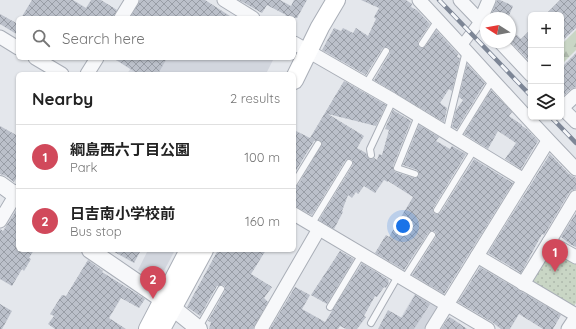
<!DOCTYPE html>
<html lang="en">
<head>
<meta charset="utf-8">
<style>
  body { margin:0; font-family:Quicksand,"Noto Sans JP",sans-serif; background:#f2f2f2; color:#222 }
  .controls { position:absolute; right:12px; top:12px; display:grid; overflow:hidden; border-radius:6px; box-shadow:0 1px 3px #0004 }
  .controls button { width:36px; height:36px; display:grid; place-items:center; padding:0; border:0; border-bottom:1px solid #e0e0e0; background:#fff; color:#222; font:20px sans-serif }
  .compass { position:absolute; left:480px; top:12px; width:36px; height:36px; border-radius:50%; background:#fff; box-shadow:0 1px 3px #0004; rotate:281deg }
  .you { position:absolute; left:403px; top:226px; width:14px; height:14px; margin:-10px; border:3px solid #fff; border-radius:50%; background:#1a73e8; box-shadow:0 0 0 6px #1a73e833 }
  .badge { display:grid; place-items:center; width:26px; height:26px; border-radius:50%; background:#d1495b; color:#fff; font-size:13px; font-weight:700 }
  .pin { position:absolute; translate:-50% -33px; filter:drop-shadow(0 1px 2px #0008) }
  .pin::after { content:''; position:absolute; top:21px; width:14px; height:12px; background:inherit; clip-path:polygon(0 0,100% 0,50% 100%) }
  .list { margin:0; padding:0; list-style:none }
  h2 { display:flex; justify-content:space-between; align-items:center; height:52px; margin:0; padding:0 16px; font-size:17px }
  h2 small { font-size:13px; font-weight:400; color:#767676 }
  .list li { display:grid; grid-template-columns:26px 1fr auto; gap:12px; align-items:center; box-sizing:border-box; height:64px; padding:0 16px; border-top:1px solid #e0e0e0 }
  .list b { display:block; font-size:15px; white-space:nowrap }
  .list p { margin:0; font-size:13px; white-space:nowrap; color:#767676 }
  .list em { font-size:13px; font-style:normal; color:#767676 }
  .icon { flex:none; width:22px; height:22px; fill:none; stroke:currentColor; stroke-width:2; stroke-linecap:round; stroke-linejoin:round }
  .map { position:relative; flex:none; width:576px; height:329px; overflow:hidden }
  .search { position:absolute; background:#fff; box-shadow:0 1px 3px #0004; left:16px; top:16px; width:280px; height:44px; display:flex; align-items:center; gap:10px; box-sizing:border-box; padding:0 14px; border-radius:6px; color:#767676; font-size:15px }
  .panel { position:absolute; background:#fff; box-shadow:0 1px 3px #0004; left:16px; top:72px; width:280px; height:180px; border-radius:6px }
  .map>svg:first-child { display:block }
  .built { fill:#d2d6de }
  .grass { fill:url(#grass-dots) }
  .forest { fill:url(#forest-firs) }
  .building { fill:url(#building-cross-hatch) }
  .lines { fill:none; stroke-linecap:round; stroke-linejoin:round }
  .service-casing { stroke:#a9aeb7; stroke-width:8 }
  .pedestrian-casing { stroke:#a9aeb7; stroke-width:12 }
  .minor-casing { stroke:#a9aeb7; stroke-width:15 }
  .tertiary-casing { stroke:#a9aeb7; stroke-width:18 }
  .secondary-casing { stroke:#a9aeb7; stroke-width:20 }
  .service { stroke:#f7f8fa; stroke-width:6 }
  .pedestrian { stroke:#f7f8fa; stroke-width:10 }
  .minor { stroke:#f7f8fa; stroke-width:13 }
  .tertiary { stroke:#f7f8fa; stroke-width:16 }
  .secondary { stroke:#fff; stroke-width:18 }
  .rail-casing { stroke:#7d8696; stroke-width:4.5 }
  .rail { stroke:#f4f6f9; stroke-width:3; stroke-dasharray:9; stroke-linecap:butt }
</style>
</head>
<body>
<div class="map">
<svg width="576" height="329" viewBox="0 0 576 329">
  <defs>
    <pattern id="grass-dots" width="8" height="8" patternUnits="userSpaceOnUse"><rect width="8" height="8" fill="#c9d6c5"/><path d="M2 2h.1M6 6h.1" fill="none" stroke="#adb8ab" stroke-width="1.8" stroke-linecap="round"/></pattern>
    <pattern id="forest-firs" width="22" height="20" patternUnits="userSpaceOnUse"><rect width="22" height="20" fill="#c9d6c5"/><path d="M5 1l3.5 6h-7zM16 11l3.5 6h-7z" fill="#adb8ab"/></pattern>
    <pattern id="building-cross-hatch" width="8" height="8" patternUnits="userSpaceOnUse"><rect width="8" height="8" fill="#bbc0ca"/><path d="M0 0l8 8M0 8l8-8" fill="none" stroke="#989da6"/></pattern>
  </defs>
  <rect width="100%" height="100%" fill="#e4e7ec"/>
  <g class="built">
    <path d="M137 58H274L266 74H127Z"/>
    <path d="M148 250H175L158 282 138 270Z"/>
    <path d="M416 292 438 305 424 329H394Z"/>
  </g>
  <path class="grass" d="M551 248 576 262V303L573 308 528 282Z"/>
  <path class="forest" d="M576 30V50L563 63 561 62V45Z"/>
  <g class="building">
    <path d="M32 0H73L86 8 91 0H101L117 10 113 18H21Z"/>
    <path d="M140 0H205L233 18H130Z"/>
    <path d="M239 0H280L291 6 294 0H307L297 18H284L286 15 267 5 262 13Z"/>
    <path d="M361 0H406L412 4 411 7 417 10 430 24 418 42 419 47 422 48 425 47 436 30 458 54 457 57 460 58 452 91 449 89 440 103 447 108 444 122 374 80 390 53V49L388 47H384L382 49 366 75 322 50 334 28 341 31 343 28 353 33 356 28 368 36 376 19 374 17 379 8Z"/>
    <path d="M497 0H500L513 6 508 18H490Z"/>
    <path d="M560 0H576V28L561 42V15H545Z"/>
    <path d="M0 14 18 24V35L0 24Z"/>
    <path d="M531 29V63L510 41 517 35 521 39Z"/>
    <path d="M576 53V87L571 89 561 98V68Z"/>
    <path d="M113 58H167L158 74H138Z"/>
    <path d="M467 64 485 83 457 129 452 127 456 110 463 100 459 97Z"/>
    <path d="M344 81 386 105 376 126 328 114 364 136 357 148 366 153 369 159 374 158 377 160 379 154 382 155 389 130 385 129 393 110 411 121 393 166V169L395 172 414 178 419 176V173L417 170 403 165 419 125 439 137 436 141 450 149 452 146 466 154 433 208V212L435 214H439L441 212 474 159 513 183 444 294 412 275 436 237V233L434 231H430L428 233 404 270 375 253 386 235 389 237 413 197 388 181V182L384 180 375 193 364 186 358 194 356 192 352 198 348 195 342 211 343 212 334 229 319 220 353 165V161L351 159H347L345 161 312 215 294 206V187L298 185 322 144 319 140 314 141 294 174V130L310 138Z"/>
    <path d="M491 90 512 112 509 116 522 125V126L527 129 538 141 521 169 505 159 516 143 498 131 488 149 464 134Z"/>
    <path d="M0 126 18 136V175L14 182 6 176 0 174Z"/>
    <path d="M550 154 569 174 576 178V189L572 190 569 193 544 235 542 234 521 273 488 253Z"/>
    <path d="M18 207V250H34L29 258 31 259 24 271 22 269 12 286 0 279V229L3 231Z"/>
    <path d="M576 213V247L570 244 561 237Z"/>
    <path d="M111 250H141L134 263Z"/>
    <path d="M218 250H266L251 274 272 287 264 298 268 302 253 329H209L211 322 208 321 225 291V287L223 285 217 286 200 316 187 307Z"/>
    <path d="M340 251 354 259 327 304 311 295Z"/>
    <path d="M88 260 103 271 102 272 145 299 139 308 121 298 109 318 126 329H55L48 324 54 316 50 314 62 295 66 296Z"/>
    <path d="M362 263 389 280 388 281 389 282 386 288 384 287 377 297 375 296 364 316 366 317 357 329H346L340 326 338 329H270L295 287 310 295 302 309 325 322Z"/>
    <path d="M480 267 561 315 553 329H543L519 314 510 329H501L492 322 458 302Z"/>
    <path d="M415 295 430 304 414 329H378L388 310 402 318Z"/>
    <path d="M0 304 12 311 2 329H0Z"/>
    <path d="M449 317 453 319 467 329H441Z"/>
  </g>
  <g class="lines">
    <g class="service-casing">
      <g id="service">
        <path d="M422 44 438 20"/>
        <path d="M366 84 386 51"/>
        <path d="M446 133 466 51"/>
        <path d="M456 139 493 79"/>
        <path d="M371 155 370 149 393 100"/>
        <path d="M415 174 397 168 418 116"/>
        <path d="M294 183 318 144"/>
        <path d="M437 210 474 150"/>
        <path d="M311 225 349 163"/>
        <path d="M404 279 432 235"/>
        <path d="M330 307 362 254"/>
        <path d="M371 323 398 276"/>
        <path d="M199 327 221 289"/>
      </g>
    </g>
    <g class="pedestrian-casing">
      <path id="pedestrian" d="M462 45 480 21"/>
    </g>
    <g class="minor-casing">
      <g id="minor">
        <path d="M224 0 253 18"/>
        <path d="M419 0C472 56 522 114 576 169"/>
        <path d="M460 0 486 27"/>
        <path d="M121 18 132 0"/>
        <path d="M480 21 489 0"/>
        <path d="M0 37 18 48"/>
        <path d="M500 42 531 75"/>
        <path d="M294 43 393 100 524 180"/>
        <path d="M35 58 62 74"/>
        <path d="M87 74 97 58"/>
        <path d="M561 107 576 122"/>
        <path d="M562 108 576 95"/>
        <path d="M576 197 549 242 576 257"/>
        <path d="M294 214 488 329"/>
        <path d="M0 221 18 191"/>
        <path d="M477 256 576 315"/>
        <path d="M523 284 549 242"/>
        <path d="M261 329 319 229"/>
        <path d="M432 329 548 141"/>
        <path d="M568 329 576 317"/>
      </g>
    </g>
    <g class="tertiary-casing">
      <g id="tertiary">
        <path d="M0 184 18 197"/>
        <path d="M90 250 163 300 199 329"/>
      </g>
    </g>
    <g class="secondary-casing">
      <g id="secondary">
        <path d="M294 80 320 27 336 0"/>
        <path d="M148 329 189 250"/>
        <path d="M161 329 204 250"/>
      </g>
    </g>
    <use href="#service" class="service"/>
    <use href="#pedestrian" class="pedestrian"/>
    <use href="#minor" class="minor"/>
    <use href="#tertiary" class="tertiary"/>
    <use href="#secondary" class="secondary"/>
    <g class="rail-casing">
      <g id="rail">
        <path d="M439 0 531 96"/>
        <path d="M551 117 576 143"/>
      </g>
    </g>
    <use href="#rail" class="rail"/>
  </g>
</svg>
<div class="controls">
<button>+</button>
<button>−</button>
<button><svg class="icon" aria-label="layers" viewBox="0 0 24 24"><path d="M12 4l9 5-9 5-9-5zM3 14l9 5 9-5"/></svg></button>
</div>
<svg class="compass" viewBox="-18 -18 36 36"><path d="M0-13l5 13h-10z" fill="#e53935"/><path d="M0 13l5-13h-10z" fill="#767676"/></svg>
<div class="you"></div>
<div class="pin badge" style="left:555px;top:272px">1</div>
<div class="pin badge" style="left:153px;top:299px">2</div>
<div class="search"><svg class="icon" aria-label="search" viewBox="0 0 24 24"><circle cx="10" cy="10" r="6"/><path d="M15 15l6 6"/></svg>Search here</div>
<section class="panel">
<h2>Nearby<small>2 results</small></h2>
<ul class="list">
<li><span class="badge">1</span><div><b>綱島西六丁目公園</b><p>Park</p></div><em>100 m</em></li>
<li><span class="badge">2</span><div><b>日吉南小学校前</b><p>Bus stop</p></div><em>160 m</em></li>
</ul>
</section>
</div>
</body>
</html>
